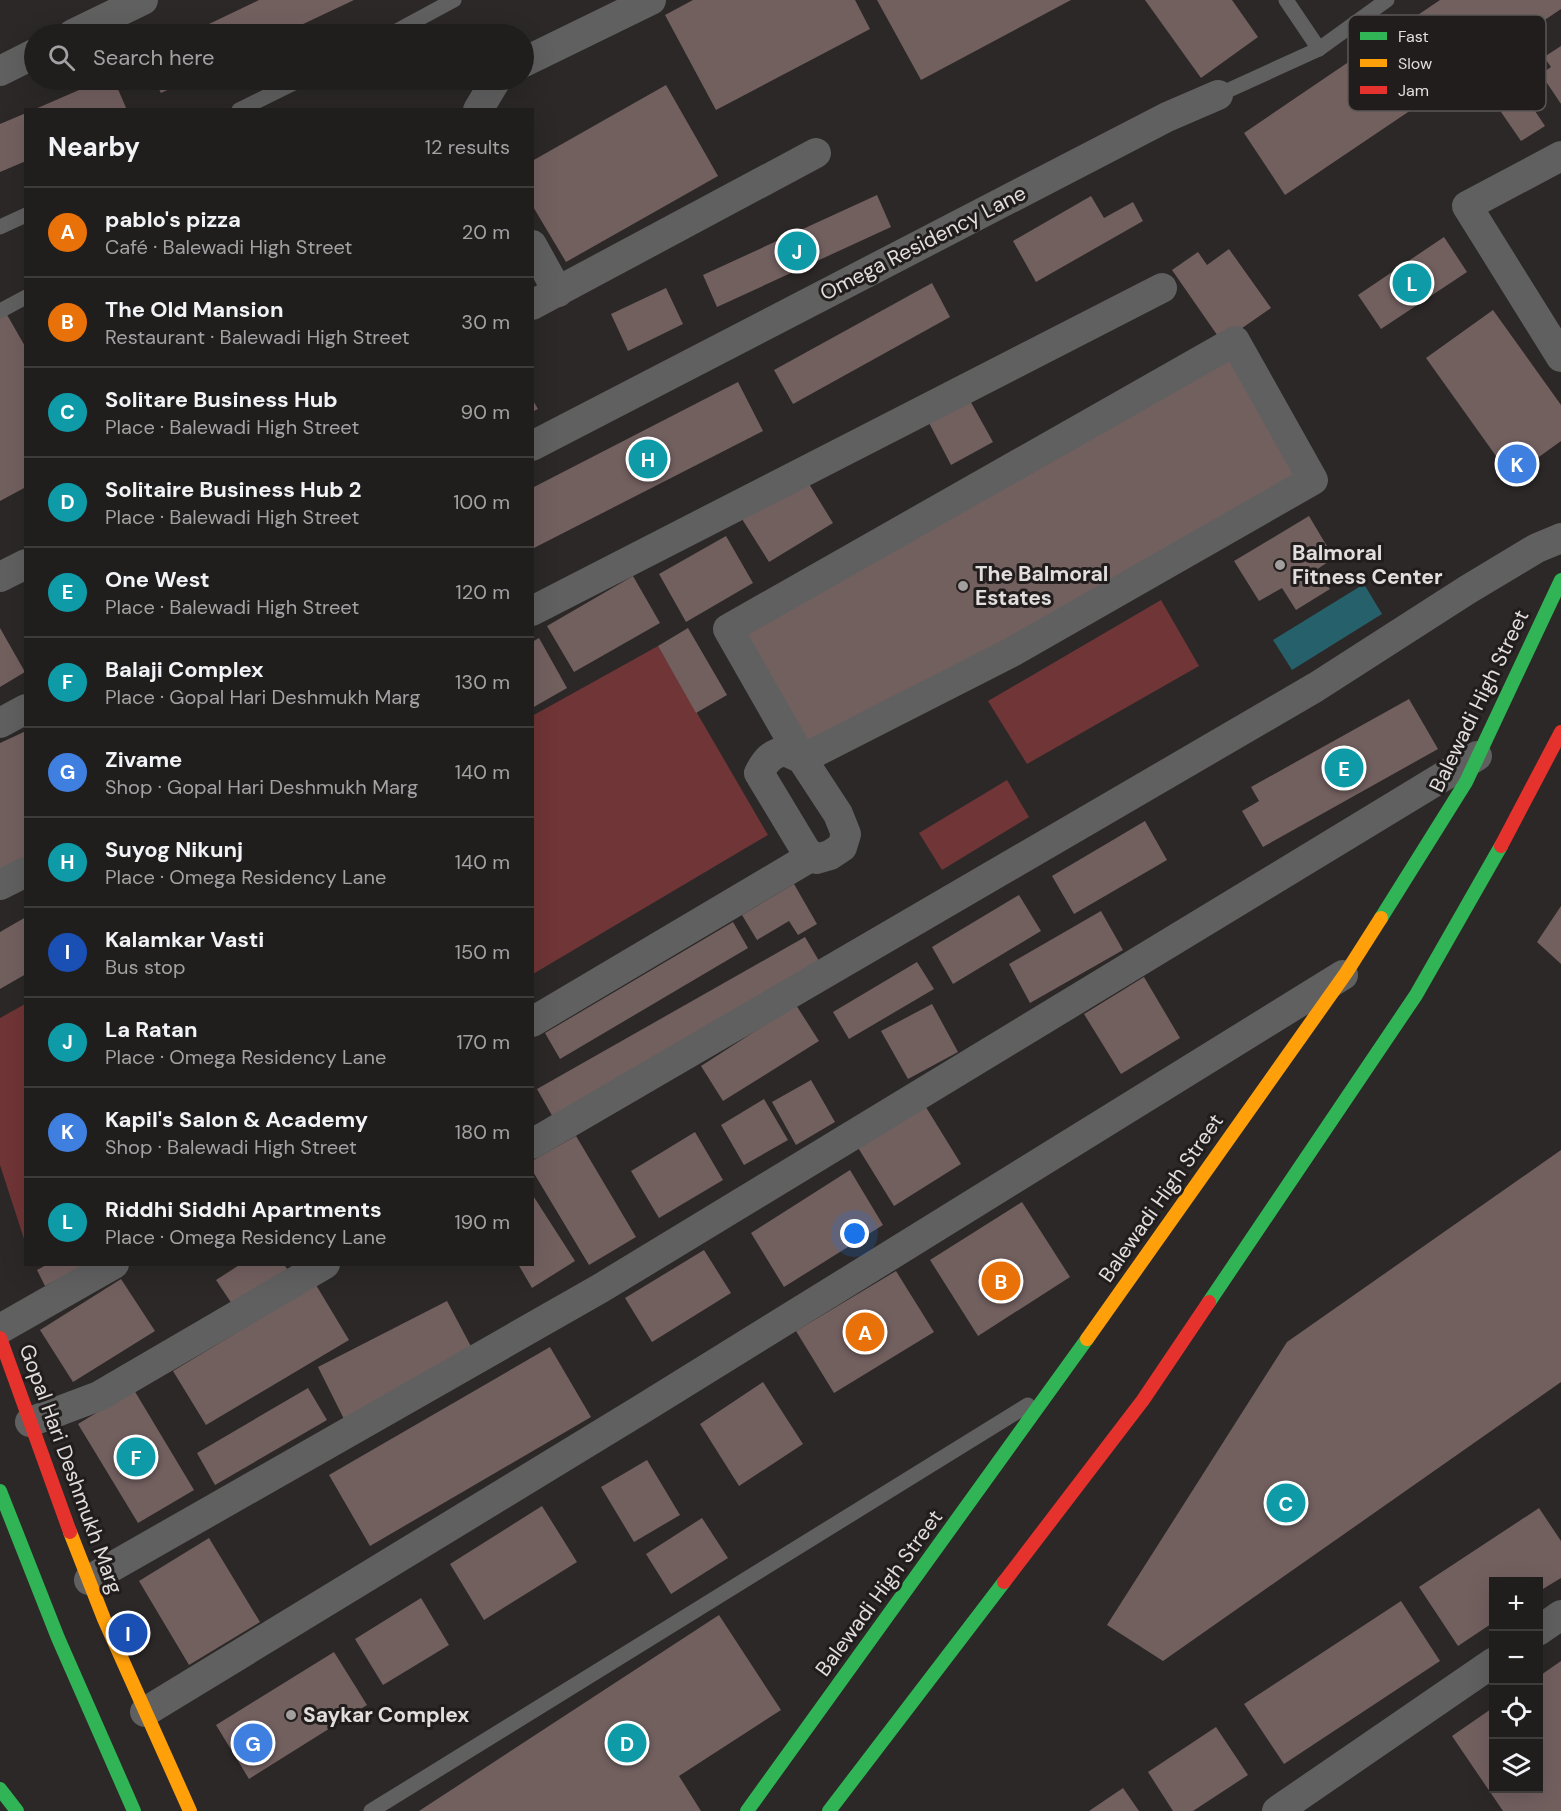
<!DOCTYPE html>
<html lang="en">
<head>
<meta charset="utf-8">
<style>
  body { margin:0; font-family:"DM Sans",sans-serif; background:#2d2b2a; color:#f1f3f6 }
  .controls { position:absolute; right:18px; bottom:18px; display:grid; overflow:hidden; border-radius:0px; box-shadow:0 6px 24px #0002 }
  .controls button { width:54px; height:54px; display:grid; place-items:center; padding:0; border:0; border-bottom:2px solid #3d3c3b; background:#201e1d; color:#f1f3f6; font:30px sans-serif }
  .you { position:absolute; left:855px; top:1234px; width:21px; height:21px; margin:-15px; border:4px solid #fff; border-radius:50%; background:#1a73e8; box-shadow:0 0 0 9px #1a73e833 }
  .badge { display:grid; place-items:center; width:39px; height:39px; border-radius:50%; background:#1a73e8; color:#fff; font-size:20px; font-weight:700 }
  .pin { position:absolute; translate:-50% -50%; border:3px solid #fff; box-shadow:0 2px 6px #0006 }
  .list { margin:0; padding:0; list-style:none }
  h2 { display:flex; justify-content:space-between; align-items:center; height:78px; margin:0; padding:0 24px; font-size:26px }
  h2 small { font-size:20px; font-weight:400; color:#a2a2a4 }
  .list li { display:grid; grid-template-columns:39px 1fr auto; gap:18px; align-items:center; box-sizing:border-box; height:90px; padding:0 24px; border-top:2px solid #3d3c3b }
  .list b { display:block; font-size:22px; white-space:nowrap }
  .list p { margin:0; font-size:20px; white-space:nowrap; color:#a2a2a4 }
  .list em { font-size:20px; font-style:normal; color:#a2a2a4 }
  .icon { flex:none; width:33px; height:33px; fill:none; stroke:currentColor; stroke-width:2; stroke-linecap:round; stroke-linejoin:round }
  .map { position:relative; flex:none; width:1561px; height:1811px; overflow:hidden }
  .search { position:absolute; background:#201e1d; box-shadow:0 6px 24px #0002; left:24px; top:24px; width:510px; height:66px; display:flex; align-items:center; gap:15px; box-sizing:border-box; padding:0 21px; border-radius:33px; color:#a2a2a4; font-size:22px }
  .panel { position:absolute; background:#201e1d; box-shadow:0 6px 24px #0002; left:24px; top:108px; width:510px; height:1158px; border-radius:0px }
  .map>svg:first-child { display:block }
  .green { fill:#703536 }
  .water { fill:#26606a }
  .building { fill:#72605f }
  .lines { fill:none; stroke-linecap:round; stroke-linejoin:round }
  .lane { stroke:#606061; stroke-width:15 }
  .street { stroke:#606061; stroke-width:30 }
  .fast { stroke:#30b455; stroke-width:14 }
  .slow { stroke:#ff9f0a; stroke-width:14 }
  .jam { stroke:#e5322d; stroke-width:14 }
  .poi-dot { fill:#a29e9e; stroke:#221d1d; stroke-width:2 }
  .labels { text-anchor:middle; dominant-baseline:central; stroke-width:6; stroke-linejoin:round; paint-order:stroke }
  .street-label { font-size:21px; fill:#e2dede; stroke:#221d1d }
  .poi-label { font-size:21px; font-weight:bold; fill:#e2dede; stroke:#221d1d; text-anchor:start }
  .key { fill:#221d1d; stroke:#5c5757; stroke-width:1.5 }
  .key-label { font-size:16px; fill:#e2dede }
</style>
</head>
<body>
<div class="map">
<svg width="1561" height="1811" viewBox="0 0 1561 1811">
  <rect width="100%" height="100%" fill="#2b2827"/>
  <g class="green">
    <path d="M1161 600 1199 666 1027 764 988 701Z"/>
    <path d="M658 646 768 835 533 974 532 716Z"/>
    <path d="M1007 780 1029 817 942 870 919 833Z"/>
    <path d="M25 1004V1242L0 1165V1018Z"/>
  </g>
  <path class="water" d="M1364 584 1382 614 1292 670 1273 640Z"/>
  <g class="building">
    <path d="M259 0H354L282 34H188Z"/>
    <path d="M693 0H855L870 29 716 110 665 15Z"/>
    <path d="M877 0H1071L921 80Z"/>
    <path d="M1145 0H1232L1258 37 1201 78Z"/>
    <path d="M1440 0H1561V9L1285 195 1244 133Z"/>
    <path d="M1561 46V104L1541 74 1551 67 1544 57Z"/>
    <path d="M102 80H114L127 110H33Z"/>
    <path d="M154 80H189L161 93Z"/>
    <path d="M666 85 718 176 566 262 532 205V161Z"/>
    <path d="M1525 96 1545 126 1521 141 1501 112Z"/>
    <path d="M26 113V161L0 172V124Z"/>
    <path d="M877 195 891 227 717 307 703 275Z"/>
    <path d="M1091 196 1104 218 1133 202 1143 221 1036 282 1013 241Z"/>
    <path d="M1444 237 1467 272 1381 329 1358 295Z"/>
    <path d="M1229 249 1271 308 1222 342 1172 270 1198 252 1207 265Z"/>
    <path d="M932 283 950 317 793 404 774 370Z"/>
    <path d="M666 288 683 324 628 351 611 314Z"/>
    <path d="M1493 310 1561 405V441L1511 477 1426 358Z"/>
    <path d="M6 313 26 348V487L0 501V317Z"/>
    <path d="M1231 357 1299 478 811 752 743 630Z"/>
    <path d="M738 382 763 431 532 549V488Z"/>
    <path d="M968 397 993 442 951 465 927 419Z"/>
    <path d="M532 399 538 409 532 412Z"/>
    <path d="M806 479 833 523 769 562 742 519Z"/>
    <path d="M1309 516 1334 558 1316 570 1330 589 1296 610 1282 588 1259 601 1234 561Z"/>
    <path d="M726 536 753 583 686 622 659 574Z"/>
    <path d="M633 576 660 623 574 672 547 626Z"/>
    <path d="M0 628 25 672 0 687Z"/>
    <path d="M688 628 727 695 696 713 658 646Z"/>
    <path d="M539 638 567 688 532 708V642Z"/>
    <path d="M1409 699 1438 749 1263 847 1242 811 1259 801 1251 787Z"/>
    <path d="M26 731V859L0 871V743Z"/>
    <path d="M1145 821 1167 860 1074 914 1052 876Z"/>
    <path d="M794 884 817 924 798 935 789 921 757 940 742 915Z"/>
    <path d="M1019 895 1041 931 953 984 932 947Z"/>
    <path d="M1561 906V964L1537 942Z"/>
    <path d="M1101 911 1123 950 1030 1003 1009 964Z"/>
    <path d="M26 917V974L0 989V932Z"/>
    <path d="M733 922 748 948 560 1059 545 1033Z"/>
    <path d="M805 937 822 966 554 1119 537 1089Z"/>
    <path d="M917 962 934 989 849 1039 833 1012Z"/>
    <path d="M1144 977 1180 1038 1121 1074 1084 1014Z"/>
    <path d="M932 1004 958 1052 908 1079 881 1031Z"/>
    <path d="M796 1005 819 1041 723 1101 701 1066Z"/>
    <path d="M811 1080 835 1122 796 1145 772 1102Z"/>
    <path d="M764 1099 788 1140 744 1165 721 1125Z"/>
    <path d="M924 1104 961 1164 894 1206 857 1146Z"/>
    <path d="M695 1132 723 1180 659 1218 631 1171Z"/>
    <path d="M576 1136 636 1237 589 1265 532 1170V1161Z"/>
    <path d="M1561 1150V1382L1163 1661 1107 1625 1287 1342Z"/>
    <path d="M850 1170 883 1225 784 1287 751 1233Z"/>
    <path d="M532 1194 575 1261 532 1288 518 1264H532Z"/>
    <path d="M1022 1202 1070 1277 978 1336 930 1260Z"/>
    <path d="M704 1250 731 1293 652 1342 625 1298Z"/>
    <path d="M48 1264H87L45 1286 37 1270Z"/>
    <path d="M241 1264H284L289 1272 234 1307 216 1280Z"/>
    <path d="M896 1271 934 1332 834 1393 796 1331Z"/>
    <path d="M121 1279 155 1331 73 1382 40 1330Z"/>
    <path d="M316 1285 349 1340 206 1425 173 1371Z"/>
    <path d="M447 1301 475 1354 345 1421 318 1367Z"/>
    <path d="M550 1347 591 1417 370 1546 329 1475Z"/>
    <path d="M763 1382 803 1444 739 1486 700 1424Z"/>
    <path d="M308 1388 327 1420 215 1485 197 1453Z"/>
    <path d="M134 1390 194 1490 138 1523 78 1424Z"/>
    <path d="M647 1460 680 1515 634 1542 601 1487Z"/>
    <path d="M542 1506 577 1562 484 1620 450 1564Z"/>
    <path d="M1539 1508 1561 1541V1578L1538 1592V1582H1494V1622L1458 1646 1419 1587Z"/>
    <path d="M702 1518 728 1558 671 1594 646 1554Z"/>
    <path d="M209 1538 260 1622 189 1665 139 1581Z"/>
    <path d="M421 1598 449 1645 383 1685 355 1639Z"/>
    <path d="M1401 1601 1440 1661 1284 1764 1244 1704Z"/>
    <path d="M719 1615 781 1710 679 1776 701 1811H419Z"/>
    <path d="M334 1652 367 1705 249 1779 216 1725Z"/>
    <path d="M1561 1661V1811H1503L1452 1736 1494 1707V1788H1538V1677Z"/>
    <path d="M1216 1727 1248 1775 1193 1811H1173L1148 1772Z"/>
    <path d="M1123 1788 1139 1811H1089Z"/>
  </g>
  <g class="lines">
    <g class="lane">
      <path d="M1286 0 1319 49"/>
      <path d="M391 34 454 0"/>
      <path d="M1218 95 1319 49 1387 0"/>
      <path d="M239 110 300 80"/>
      <path d="M0 227 26 215"/>
      <path d="M0 311 26 297"/>
      <path d="M371 1811 1028 1405"/>
    </g>
    <g class="street">
      <path d="M73 34 143 0"/>
      <path d="M524 62 651 0"/>
      <path d="M0 71 34 54"/>
      <path d="M478 110 496 80"/>
      <path d="M1561 156 1467 206 1561 357"/>
      <path d="M532 245 558 292"/>
      <path d="M532 305 816 153"/>
      <path d="M1235 341 1313 480 1012 652 802 759 728 629Z"/>
      <path d="M532 446 1167 117 1218 95"/>
      <path d="M0 577 26 564"/>
      <path d="M532 611 1162 288"/>
      <path d="M0 723 26 709"/>
      <path d="M785 751 802 759 838 814 846 834 842 847 830 855 816 859 806 851 759 773C766 760 771 754 785 751Z"/>
      <path d="M0 885 26 872"/>
      <path d="M532 1022 812 856"/>
      <path d="M532 1144 1316 687 1467 590 1537 548 1561 538"/>
      <path d="M0 1329 114 1264"/>
      <path d="M30 1422 99 1396 325 1264"/>
      <path d="M89 1580 601 1288 1477 756"/>
      <path d="M1538 1631 1561 1615"/>
      <path d="M145 1712 642 1409 1343 975"/>
      <path d="M1277 1811 1494 1662"/>
    </g>
    <g class="fast">
      <path d="M1381 918 1466 782 1561 580"/>
      <path d="M1209 1302 1416 995 1501 846"/>
      <path d="M0 1491 58 1638 134 1811"/>
      <path d="M0 1789 17 1811"/>
      <path d="M747 1811 1087 1339"/>
      <path d="M829 1811 1004 1582"/>
    </g>
    <g class="slow">
      <path d="M1087 1339 1346 973 1381 918"/>
      <path d="M70 1532 104 1619 190 1811"/>
    </g>
    <g class="jam">
      <path d="M1501 846 1561 732"/>
      <path d="M0 1338 70 1532"/>
      <path d="M1004 1582 1143 1400 1209 1302"/>
    </g>
  </g>
  <g class="poi-dot">
    <circle cx="1280" cy="565" r="6"/>
    <circle cx="963" cy="586" r="6"/>
    <circle cx="291" cy="1715" r="6"/>
  </g>
  <g class="labels">
    <g class="street-label">
      <text transform="translate(923 243) rotate(-27)">Omega Residency Lane</text>
      <text transform="translate(1479 701) rotate(-64)">Balewadi High Street</text>
      <text transform="translate(1161 1198) rotate(-55)">Balewadi High Street</text>
      <text transform="translate(71 1469) rotate(70)">Gopal Hari Deshmukh Marg</text>
      <text transform="translate(879 1593) rotate(-54)">Balewadi High Street</text>
    </g>
    <g class="poi-label">
      <text x="1292" y="553">Balmoral<tspan x="1292" dy="24">Fitness Center</tspan></text>
      <text x="975" y="574">The Balmoral<tspan x="975" dy="24">Estates</tspan></text>
      <text x="303" y="1715">Saykar Complex</text>
    </g>
  </g>
  <rect x="1348" y="15" width="198" height="96" rx="9" class="key"/>
  <rect x="1360" y="32" width="27" height="8" fill="#30b455"/>
  <rect x="1360" y="59" width="27" height="8" fill="#ff9f0a"/>
  <rect x="1360" y="86" width="27" height="8" fill="#e5322d"/>
  <g class="key-label">
    <text x="1398" y="42">Fast</text>
    <text x="1398" y="69">Slow</text>
    <text x="1398" y="96">Jam</text>
  </g>
</svg>
<div class="controls">
<button>+</button>
<button>−</button>
<button><svg class="icon" aria-label="locate" viewBox="0 0 24 24"><circle cx="12" cy="12" r="6"/><path d="M12 2v4M12 18v4M2 12h4M18 12h4"/></svg></button>
<button><svg class="icon" aria-label="layers" viewBox="0 0 24 24"><path d="M12 4l9 5-9 5-9-5zM3 14l9 5 9-5"/></svg></button>
</div>
<div class="you"></div>
<div class="pin badge" style="left:865px;top:1332px;background:#e8710a">A</div>
<div class="pin badge" style="left:1001px;top:1281px;background:#e8710a">B</div>
<div class="pin badge" style="left:1286px;top:1503px;background:#0f9aa8">C</div>
<div class="pin badge" style="left:627px;top:1743px;background:#0f9aa8">D</div>
<div class="pin badge" style="left:1344px;top:768px;background:#0f9aa8">E</div>
<div class="pin badge" style="left:136px;top:1457px;background:#0f9aa8">F</div>
<div class="pin badge" style="left:253px;top:1743px;background:#3f7fe0">G</div>
<div class="pin badge" style="left:648px;top:459px;background:#0f9aa8">H</div>
<div class="pin badge" style="left:128px;top:1633px;background:#1a4fb4">I</div>
<div class="pin badge" style="left:797px;top:251px;background:#0f9aa8">J</div>
<div class="pin badge" style="left:1517px;top:464px;background:#3f7fe0">K</div>
<div class="pin badge" style="left:1412px;top:283px;background:#0f9aa8">L</div>
<div class="search"><svg class="icon" aria-label="search" viewBox="0 0 24 24"><circle cx="10" cy="10" r="6"/><path d="M15 15l6 6"/></svg>Search here</div>
<section class="panel">
<h2>Nearby<small>12 results</small></h2>
<ul class="list">
<li><span class="badge" style="background:#e8710a">A</span><div><b>pablo's pizza</b><p>Café · Balewadi High Street</p></div><em>20 m</em></li>
<li><span class="badge" style="background:#e8710a">B</span><div><b>The Old Mansion</b><p>Restaurant · Balewadi High Street</p></div><em>30 m</em></li>
<li><span class="badge" style="background:#0f9aa8">C</span><div><b>Solitare Business Hub</b><p>Place · Balewadi High Street</p></div><em>90 m</em></li>
<li><span class="badge" style="background:#0f9aa8">D</span><div><b>Solitaire Business Hub 2</b><p>Place · Balewadi High Street</p></div><em>100 m</em></li>
<li><span class="badge" style="background:#0f9aa8">E</span><div><b>One West</b><p>Place · Balewadi High Street</p></div><em>120 m</em></li>
<li><span class="badge" style="background:#0f9aa8">F</span><div><b>Balaji Complex</b><p>Place · Gopal Hari Deshmukh Marg</p></div><em>130 m</em></li>
<li><span class="badge" style="background:#3f7fe0">G</span><div><b>Zivame</b><p>Shop · Gopal Hari Deshmukh Marg</p></div><em>140 m</em></li>
<li><span class="badge" style="background:#0f9aa8">H</span><div><b>Suyog Nikunj</b><p>Place · Omega Residency Lane</p></div><em>140 m</em></li>
<li><span class="badge" style="background:#1a4fb4">I</span><div><b>Kalamkar Vasti</b><p>Bus stop</p></div><em>150 m</em></li>
<li><span class="badge" style="background:#0f9aa8">J</span><div><b>La Ratan</b><p>Place · Omega Residency Lane</p></div><em>170 m</em></li>
<li><span class="badge" style="background:#3f7fe0">K</span><div><b>Kapil's Salon &amp; Academy</b><p>Shop · Balewadi High Street</p></div><em>180 m</em></li>
<li><span class="badge" style="background:#0f9aa8">L</span><div><b>Riddhi Siddhi Apartments</b><p>Place · Omega Residency Lane</p></div><em>190 m</em></li>
</ul>
</section>
</div>
</body>
</html>
